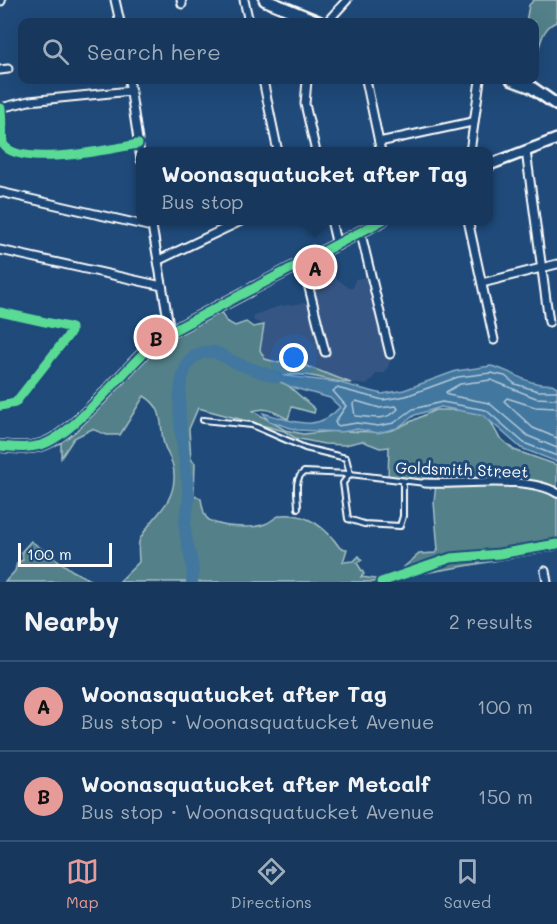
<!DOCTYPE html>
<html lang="en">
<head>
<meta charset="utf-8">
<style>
  body { margin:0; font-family:Mali,sans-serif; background:#244365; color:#f1f3f6 }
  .scale { position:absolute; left:18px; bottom:15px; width:94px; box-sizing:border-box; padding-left:6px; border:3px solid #fff; border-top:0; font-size:16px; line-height:21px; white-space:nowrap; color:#fff; -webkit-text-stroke:4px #1f4a7a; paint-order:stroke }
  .you { position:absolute; left:294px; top:358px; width:21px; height:21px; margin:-15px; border:4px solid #fff; border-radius:50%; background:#1a73e8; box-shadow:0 0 0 9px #1a73e833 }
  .badge { display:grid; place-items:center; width:39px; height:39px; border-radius:50%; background:#e69b98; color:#111; font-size:20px; font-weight:700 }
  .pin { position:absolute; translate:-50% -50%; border:3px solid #fff; box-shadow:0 2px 6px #0006 }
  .popup { position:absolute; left:136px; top:147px; width:357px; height:78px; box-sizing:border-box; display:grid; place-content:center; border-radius:12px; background:#17385c; filter:drop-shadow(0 2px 4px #0005); font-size:20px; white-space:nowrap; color:#9eacbb }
  .popup b { font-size:22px; color:#f1f3f6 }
  .popup::after { content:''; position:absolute; left:50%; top:100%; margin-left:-12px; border:12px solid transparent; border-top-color:#17385c }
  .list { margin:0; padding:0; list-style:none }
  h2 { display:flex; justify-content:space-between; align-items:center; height:78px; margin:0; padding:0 24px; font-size:26px }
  h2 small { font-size:20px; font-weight:400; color:#9eacbb }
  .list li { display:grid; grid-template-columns:39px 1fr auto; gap:18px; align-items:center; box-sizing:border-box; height:90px; padding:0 24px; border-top:2px solid #365272 }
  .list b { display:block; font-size:22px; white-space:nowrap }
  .list p { margin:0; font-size:20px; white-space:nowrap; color:#9eacbb }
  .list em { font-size:20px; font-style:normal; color:#9eacbb }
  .icon { flex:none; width:33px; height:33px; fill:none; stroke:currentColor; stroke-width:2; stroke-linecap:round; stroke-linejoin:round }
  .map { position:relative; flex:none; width:557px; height:582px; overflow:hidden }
  .search { position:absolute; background:#17385c; box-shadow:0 6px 24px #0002; left:18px; right:18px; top:18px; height:66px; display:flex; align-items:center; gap:15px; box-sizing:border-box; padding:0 21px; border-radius:12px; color:#9eacbb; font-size:22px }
  .sheet { height:258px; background:#17385c }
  nav { display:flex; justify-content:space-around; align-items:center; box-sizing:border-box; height:84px; border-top:2px solid #365272; background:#17385c; font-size:16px; color:#9eacbb }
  nav a { display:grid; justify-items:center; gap:3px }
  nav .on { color:#e69b98 }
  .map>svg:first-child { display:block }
  .built { fill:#365684 }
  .green { fill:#528089; stroke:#a8c0c4; stroke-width:1.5 }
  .water { fill:#42779f; stroke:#8eadc5; stroke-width:1.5 }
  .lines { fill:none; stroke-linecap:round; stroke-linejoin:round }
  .shore { stroke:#b3c9d9; stroke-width:1.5 }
  .river { stroke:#42779f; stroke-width:12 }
  .service-casing { stroke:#fff; stroke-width:8 }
  .minor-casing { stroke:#fff; stroke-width:11 }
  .tertiary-casing { stroke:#fff; stroke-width:14 }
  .secondary-casing { stroke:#fff; stroke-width:15 }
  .service { stroke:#1f4a7a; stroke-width:4 }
  .minor { stroke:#1f4a7a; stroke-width:7 }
  .tertiary { stroke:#1f4a7a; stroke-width:9 }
  .secondary { stroke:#1f4a7a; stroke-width:10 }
  .cycleway-casing { stroke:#1f4a7a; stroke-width:13 }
  .cycleway { stroke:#5adb95; stroke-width:9 }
  .labels { text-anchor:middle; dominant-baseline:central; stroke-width:6; stroke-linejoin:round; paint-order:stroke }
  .street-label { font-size:16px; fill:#fff; stroke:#1f4a7a }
</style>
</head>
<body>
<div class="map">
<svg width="557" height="582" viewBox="0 0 557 582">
  <rect width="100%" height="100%" fill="#1f4a7a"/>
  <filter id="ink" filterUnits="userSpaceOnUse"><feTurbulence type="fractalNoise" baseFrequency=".0167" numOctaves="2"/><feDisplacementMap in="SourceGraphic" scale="12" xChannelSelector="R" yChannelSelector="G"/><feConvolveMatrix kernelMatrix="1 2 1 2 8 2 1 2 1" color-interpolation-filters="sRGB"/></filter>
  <g filter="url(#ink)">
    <path class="built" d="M323 256 331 274 349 288H353L355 279 373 276 374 278 392 357 385 373H377L367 385 351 383 291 360 276 362 265 359 260 350 264 325 253 320 254 315 280 306 312 302 304 265Z"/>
    <g class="green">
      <path d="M534 0H557V22C541 27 541 45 535 60L534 22H526L529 5Z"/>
      <path d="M219 308 226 321 235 326 246 322 253 327 264 325 260 350 265 359 276 362 291 360 351 383C329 382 307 371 285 376L284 382 315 409 314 413 292 407 288 419C275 413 269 406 253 411L285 430 303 434 334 431 381 432 393 430 435 410H474L488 417 499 437 514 450 557 465V550L390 579 419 554 435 553 438 550 434 502 436 484 388 479 389 447 380 448 362 441 345 445 324 444 295 438 284 431 198 408 189 429 191 459 195 463 194 495 201 499C202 505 203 512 206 517 214 528 253 529 265 524 272 522 275 516 282 515 307 512 327 529 340 548L347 549 343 562 354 561 359 556 362 560 357 563 364 574 361 577 376 579 374 582H119L139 562C139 555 137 545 140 539 151 517 173 506 174 479 175 459 166 456 163 440 160 421 163 407 144 396L120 435H107L92 429 74 438 61 458V438L144 352Z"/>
      <path d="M31 541 73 571 94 582H5L15 571 17 563 23 560 22 551Z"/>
    </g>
    <path class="water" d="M491 366C514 371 528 387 552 384L557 387V462L521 448 483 415 441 407 415 415 397 428 378 433 357 429 342 432 297 430 269 421 263 413C294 421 316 434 340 407L330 398 291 387 261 373 336 382 382 394 404 390 456 371Z"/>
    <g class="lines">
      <g class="shore">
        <path d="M557 391H538L515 384 505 376 491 373 458 377 406 396 383 400 337 388 333 391 346 406 335 422 337 426 357 423 378 426 394 423 413 409 442 402 486 410 524 443 557 456"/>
        <path d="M557 399 536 398 491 380 460 384 446 392 448 395 489 403 528 436 557 448"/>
        <path d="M356 401 380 408 396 406 398 409C386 422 371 417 355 416L353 404Z"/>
        <path d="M557 408 535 407 507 398 504 401 533 428 557 438"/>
      </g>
      <path class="river" d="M192 582C196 561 184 544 185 524 185 515 189 506 189 497 189 469 156 346 214 352 219 353 225 358 230 360 246 367 261 373 277 377"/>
      <g class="service-casing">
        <g id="service">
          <path d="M203 420 252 425 305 448 346 458 350 474 304 472C293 479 298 496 298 508"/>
          <path d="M403 482V516L400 526 364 524 348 519 343 483 350 474 425 483"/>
        </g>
      </g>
      <g class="minor-casing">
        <g id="minor">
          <path d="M115 0 120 22"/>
          <path d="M181 0 182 4"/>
          <path d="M244 0 249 22"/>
          <path d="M0 1H1"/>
          <path d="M327 22 347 0"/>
          <path d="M0 70 8 69"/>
          <path d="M129 80 141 160"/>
          <path d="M263 80 278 152"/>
          <path d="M307 80 305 104 316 152"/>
          <path d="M366 80 381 152"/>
          <path d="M0 108 29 101 131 91"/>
          <path d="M1 108 3 144C19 169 111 149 138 144"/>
          <path d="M379 142 472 122"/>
          <path d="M526 151 549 322"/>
          <path d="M470 152 480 80"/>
          <path d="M0 192 152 227"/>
          <path d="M151 220 170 331"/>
          <path d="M331 220 337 246"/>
          <path d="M468 220 494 340"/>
          <path d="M361 234 390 354"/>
          <path d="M0 250 162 286"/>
          <path d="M159 260 243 220"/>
          <path d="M303 264 325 352"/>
          <path d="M482 283 557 264"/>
          <path d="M0 312 68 327 71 328V332L15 403 0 406"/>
          <path d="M425 483C461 485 528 475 557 493"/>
          <path d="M545 571 547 582"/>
        </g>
      </g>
      <g class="tertiary-casing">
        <g id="tertiary">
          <path d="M489 165 557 139"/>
          <path d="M0 446C14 447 27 449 41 445 77 434 128 363 161 337L383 220"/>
        </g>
      </g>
      <g class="secondary-casing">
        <g id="secondary">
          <path d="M265 0 319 22"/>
          <path d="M512 80 531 87 557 105"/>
        </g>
      </g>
      <use href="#service" class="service"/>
      <use href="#minor" class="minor"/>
      <use href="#tertiary" class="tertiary"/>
      <use href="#secondary" class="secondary"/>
      <g class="cycleway-casing">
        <g id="cycleway">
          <path d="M1 108 3 144C19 169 111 149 138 144"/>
          <path d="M0 312 68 327 71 328V332L15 403 0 406"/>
          <path d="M0 446C14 447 27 449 41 445 77 434 128 363 161 337L383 220"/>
          <path d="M381 582 451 558 499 554 557 544"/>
        </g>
      </g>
      <use href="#cycleway" class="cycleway"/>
    </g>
  </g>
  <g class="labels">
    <g class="street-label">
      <text transform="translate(462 469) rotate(2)">Goldsmith Street</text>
    </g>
  </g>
</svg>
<div class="scale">100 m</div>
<div class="you"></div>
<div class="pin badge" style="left:315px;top:267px">A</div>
<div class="popup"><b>Woonasquatucket after Tag</b>Bus stop</div>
<div class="pin badge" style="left:156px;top:337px">B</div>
<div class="search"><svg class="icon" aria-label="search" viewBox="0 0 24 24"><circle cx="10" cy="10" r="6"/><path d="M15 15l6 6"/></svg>Search here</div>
</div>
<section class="sheet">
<h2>Nearby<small>2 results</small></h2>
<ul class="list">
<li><span class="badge">A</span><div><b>Woonasquatucket after Tag</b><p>Bus stop · Woonasquatucket Avenue</p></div><em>100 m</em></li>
<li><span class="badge">B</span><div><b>Woonasquatucket after Metcalf</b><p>Bus stop · Woonasquatucket Avenue</p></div><em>150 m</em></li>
</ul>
</section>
<nav>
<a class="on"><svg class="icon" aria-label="map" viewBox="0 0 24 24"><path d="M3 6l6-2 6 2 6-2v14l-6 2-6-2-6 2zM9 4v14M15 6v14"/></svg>Map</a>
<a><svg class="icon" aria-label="directions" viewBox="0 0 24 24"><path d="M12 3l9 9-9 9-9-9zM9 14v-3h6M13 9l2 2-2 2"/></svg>Directions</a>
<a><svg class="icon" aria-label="saved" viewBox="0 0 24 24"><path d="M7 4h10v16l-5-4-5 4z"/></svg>Saved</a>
</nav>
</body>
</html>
